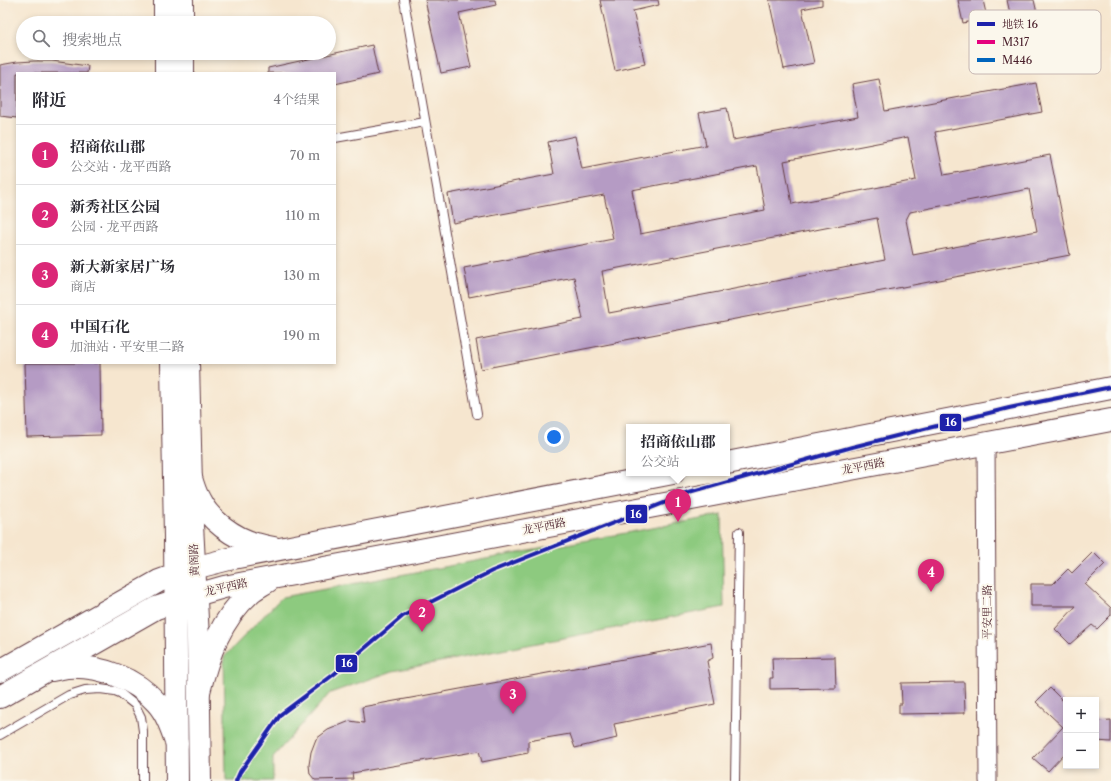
<!DOCTYPE html>
<html lang="zh">
<head>
<meta charset="utf-8">
<style>
  body { margin:0; font-family:"Libre Caslon Text","Noto Serif SC",serif; background:#f2f2f3; color:#2b2b33 }
  .controls { position:absolute; right:12px; bottom:12px; display:grid; overflow:hidden; border-radius:0px; box-shadow:0 2px 6px #0003 }
  .controls button { width:36px; height:36px; display:grid; place-items:center; padding:0; border:0; border-bottom:1px solid #e1e1e2; background:#fff; color:#2b2b33; font:20px sans-serif }
  .you { position:absolute; left:554px; top:437px; width:14px; height:14px; margin:-10px; border:3px solid #fff; border-radius:50%; background:#1a73e8; box-shadow:0 0 0 6px #1a73e833 }
  .badge { display:grid; place-items:center; width:26px; height:26px; border-radius:50%; background:#db2777; color:#fff; font-size:13px; font-weight:700 }
  .pin { position:absolute; translate:-50% -33px; filter:drop-shadow(0 1px 2px #0008) }
  .pin::after { content:''; position:absolute; top:21px; width:14px; height:12px; background:inherit; clip-path:polygon(0 0,100% 0,50% 100%) }
  .popup { position:absolute; left:626px; top:424px; width:104px; height:52px; box-sizing:border-box; display:grid; place-content:center; border-radius:0px; background:#fff; filter:drop-shadow(0 1px 3px #0005); font-size:13px; white-space:nowrap; color:#7c7c81 }
  .popup b { font-size:15px; color:#2b2b33 }
  .popup::after { content:''; position:absolute; left:50%; top:100%; margin-left:-8px; border:8px solid transparent; border-top-color:#fff }
  .list { margin:0; padding:0; list-style:none }
  h2 { display:flex; justify-content:space-between; align-items:center; height:52px; margin:0; padding:0 16px; font-size:17px }
  h2 small { font-size:13px; font-weight:400; color:#7c7c81 }
  .list li { display:grid; grid-template-columns:26px 1fr auto; gap:12px; align-items:center; box-sizing:border-box; height:60px; padding:0 16px; border-top:1px solid #e1e1e2 }
  .list b { display:block; font-size:15px; white-space:nowrap }
  .list p { margin:0; font-size:13px; white-space:nowrap; color:#7c7c81 }
  .list em { font-size:13px; font-style:normal; color:#7c7c81 }
  .icon { flex:none; width:22px; height:22px; fill:none; stroke:currentColor; stroke-width:2; stroke-linecap:round; stroke-linejoin:round }
  .map { position:relative; flex:none; width:1111px; height:781px; overflow:hidden }
  .search { position:absolute; background:#fff; box-shadow:0 2px 6px #0003; left:16px; top:16px; width:320px; height:44px; display:flex; align-items:center; gap:10px; box-sizing:border-box; padding:0 14px; border-radius:22px; color:#7c7c81; font-size:15px }
  .panel { position:absolute; background:#fff; box-shadow:0 2px 6px #0003; left:16px; top:72px; width:320px; height:292px; border-radius:0px }
  .map>svg:first-child { display:block }
  .green { fill:#8dca7f; stroke:#6c7455 }
  .building { fill:#b59bc4; fill-rule:evenodd }
  .lines { fill:none; stroke-linecap:round; stroke-linejoin:round }
  .service-casing { stroke:#643d44; stroke-width:10 }
  .minor-casing { stroke:#643d44; stroke-width:19 }
  .secondary-casing { stroke:#643d44; stroke-width:24 }
  .primary-casing { stroke:#643d44; stroke-width:24 }
  .service { stroke:#fff; stroke-width:8 }
  .minor { stroke:#fff; stroke-width:17 }
  .secondary { stroke:#fff; stroke-width:22 }
  .primary { stroke:#fff; stroke-width:22 }
  .metro-1-casing { stroke:#fbf7ec; stroke-width:7 }
  .metro-1 { stroke:#1e22aa; stroke-width:4 }
  .labels { text-anchor:middle; dominant-baseline:central; stroke-width:4; stroke-linejoin:round; paint-order:stroke }
  .street-label { font-size:11px; fill:#4a1f2b; stroke:#fbf7ec }
  .key { fill:#fbf7ec; stroke:#c6b6b2; stroke-width:1 }
  .key-label { font-size:11px; fill:#4a1f2b }
  .line-badge { stroke:#fbf7ec; stroke-width:1.5 }
  .badge-label { font-size:11px; text-anchor:middle; font-weight:bold; fill:#fff }
</style>
</head>
<body>
<div class="map">
<svg width="1111" height="781" viewBox="0 0 1111 781">
  <rect width="100%" height="100%" fill="#fbf7ec"/>
  <filter id="ink" filterUnits="userSpaceOnUse"><feTurbulence type="fractalNoise" baseFrequency=".025" numOctaves="2"/><feDisplacementMap in="SourceGraphic" scale="8" xChannelSelector="R" yChannelSelector="G"/><feConvolveMatrix kernelMatrix="1 2 1 2 8 2 1 2 1" color-interpolation-filters="sRGB"/></filter>
  <filter id="wash" filterUnits="userSpaceOnUse"><feTurbulence type="fractalNoise" baseFrequency=".012" numOctaves="4" result="noise"/><feDisplacementMap in="SourceGraphic" scale="16" xChannelSelector="R" yChannelSelector="G"/><feGaussianBlur stdDeviation="0.9" result="paint"/><feColorMatrix in="noise" values="0 0 0 0 0 0 0 0 0 0 0 0 0 0 0 0 0 1.4 0 .05"/><feComposite in="paint" operator="in"/></filter>
  <g filter="url(#wash)">
    <rect width="100%" height="100%" fill="#f6e6cf"/>
    <path class="green" d="M722 515 724 607 393 671 330 693 273 757V781H226L224 657 282 597Z"/>
    <g id="blocks">
      <g class="building">
        <path d="M425 0H495L496 5 459 13 471 67 441 73Z"/>
        <path d="M600 0H658L659 5 633 11 645 64 615 71Z"/>
        <path d="M769 0H822V5L802 9 814 63 784 69Z"/>
        <path d="M958 0H983L987 18 963 23Z"/>
        <path d="M1007 0H1034L1044 43 1018 49Z"/>
        <path d="M372 45 378 74 335 84V73H268V68Z"/>
        <path d="M34 61H52L88 66 87 73H17V118L0 116V65L17 62Z"/>
        <path d="M879 79 885 111 1036 83 1042 112 935 132 944 175 1050 155 1070 255 615 342V343L481 369 476 340 583 319 574 277 469 297 464 268 613 239 604 195 453 223 448 194 554 174 548 142 575 136 582 169 706 145 699 113 727 108 733 140 858 117 852 84ZM908 137 916 180 792 204 784 161ZM757 166 765 210 640 234 632 190ZM1029 189 1037 231 913 255 906 220 910 212ZM877 218 885 260 609 313 602 271H603Z"/>
        <path d="M25 363H100L101 435 27 437Z"/>
        <path d="M1093 552 1105 564 1085 584 1111 608V615L1097 629 1092 625 1070 644 1055 629 1076 606H1031V584H1053L1068 569 1072 573Z"/>
        <path d="M711 643 713 658 707 661 715 704 614 724 617 738 575 748 570 734 528 741V753L482 762 479 751 352 773 353 779 315 780 310 774 309 765 311 752 316 739 328 730 350 721 364 723 362 707Z"/>
        <path d="M835 657 836 688 770 689V678H773L772 658Z"/>
        <path d="M964 682 965 713 899 714V704H902L901 683Z"/>
        <path d="M1050 688 1066 704V752L1048 771 1033 758 1063 727 1036 702Z"/>
        <path d="M1111 720V742L1096 741V721Z"/>
      </g>
    </g>
  </g>
  <g filter="url(#ink)">
    <use href="#blocks" fill-opacity="0" stroke="#643d44" stroke-width="1"/>
    <g class="lines">
      <g class="service-casing">
        <g id="service">
          <path d="M404 0 477 414"/>
          <path d="M335 138 425 122"/>
          <path d="M0 735 69 695 85 690 100 689 115 691 120 693 135 705 141 717 143 731V781"/>
          <path d="M735 781 739 532"/>
        </g>
      </g>
      <g class="minor-casing">
        <path id="minor" d="M986 443 988 781"/>
      </g>
      <g class="secondary-casing">
        <g id="secondary">
          <path d="M165 0V23"/>
          <path d="M182 0V23"/>
          <path d="M166 53V73"/>
          <path d="M183 53V73"/>
          <path d="M172 363 175 536 177 781"/>
          <path d="M188 363 192 525 198 638 200 781"/>
        </g>
      </g>
      <g class="primary-casing">
        <g id="primary">
          <path d="M727 463 1111 388"/>
          <path d="M191 478C193 485 195 492 199 499 209 520 234 538 256 544 262 546 268 547 274 548"/>
          <path d="M52 670C57 669 62 668 67 667 99 665 135 678 157 703 167 714 172 730 177 744"/>
          <path d="M0 671 159 581 194 568 233 558 673 473"/>
          <path d="M199 692C208 655 221 619 250 593 255 588 262 585 268 581"/>
          <path d="M0 697 156 608 196 595 224 587 1111 420"/>
        </g>
      </g>
      <use href="#service" class="service"/>
      <use href="#minor" class="minor"/>
      <use href="#secondary" class="secondary"/>
      <use href="#primary" class="primary"/>
      <g class="metro-1-casing">
        <path id="metro-1" d="M236 781 240 772 281 714 333 675 403 616 492 571 689 493 852 447 1009 408 1111 387"/>
      </g>
      <use href="#metro-1" class="metro-1"/>
    </g>
  </g>
  <g class="labels">
    <g class="street-label">
      <text transform="translate(863 466) rotate(-11)">龙平西路</text>
      <text transform="translate(544 526) rotate(-11)">龙平西路</text>
      <text transform="translate(194 560) rotate(-93)">黄阁路</text>
      <text transform="translate(226 587) rotate(-13)">龙平西路</text>
      <text transform="translate(987 612) rotate(-90)">平安里二路</text>
    </g>
  </g>
  <rect x="969" y="10" width="132" height="64" rx="6" class="key"/>
  <rect x="977" y="22" width="18" height="4" fill="#1e22aa"/>
  <rect x="977" y="40" width="18" height="4" fill="#e5007d"/>
  <rect x="977" y="58" width="18" height="4" fill="#0065bd"/>
  <g class="key-label">
    <text x="1002" y="28">地铁 16</text>
    <text x="1002" y="46">M317</text>
    <text x="1002" y="64">M446</text>
  </g>
  <g class="line-badge">
    <rect x="939" y="413" width="23" height="19" rx="4" fill="#1e22aa"/>
    <rect x="625" y="504" width="23" height="20" rx="4" fill="#1e22aa"/>
    <rect x="335" y="654" width="23" height="19" rx="4" fill="#1e22aa"/>
  </g>
  <g class="badge-label">
    <text x="951" y="426">16</text>
    <text x="636" y="518">16</text>
    <text x="347" y="667">16</text>
  </g>
</svg>
<div class="controls">
<button>+</button>
<button>−</button>
</div>
<div class="you"></div>
<div class="pin badge" style="left:678px;top:522px">1</div>
<div class="popup"><b>招商依山郡</b>公交站</div>
<div class="pin badge" style="left:422px;top:632px">2</div>
<div class="pin badge" style="left:513px;top:714px">3</div>
<div class="pin badge" style="left:931px;top:592px">4</div>
<div class="search"><svg class="icon" aria-label="search" viewBox="0 0 24 24"><circle cx="10" cy="10" r="6"/><path d="M15 15l6 6"/></svg>搜索地点</div>
<section class="panel">
<h2>附近<small>4个结果</small></h2>
<ul class="list">
<li><span class="badge">1</span><div><b>招商依山郡</b><p>公交站 · 龙平西路</p></div><em>70 m</em></li>
<li><span class="badge">2</span><div><b>新秀社区公园</b><p>公园 · 龙平西路</p></div><em>110 m</em></li>
<li><span class="badge">3</span><div><b>新大新家居广场</b><p>商店</p></div><em>130 m</em></li>
<li><span class="badge">4</span><div><b>中国石化</b><p>加油站 · 平安里二路</p></div><em>190 m</em></li>
</ul>
</section>
</div>
</body>
</html>
